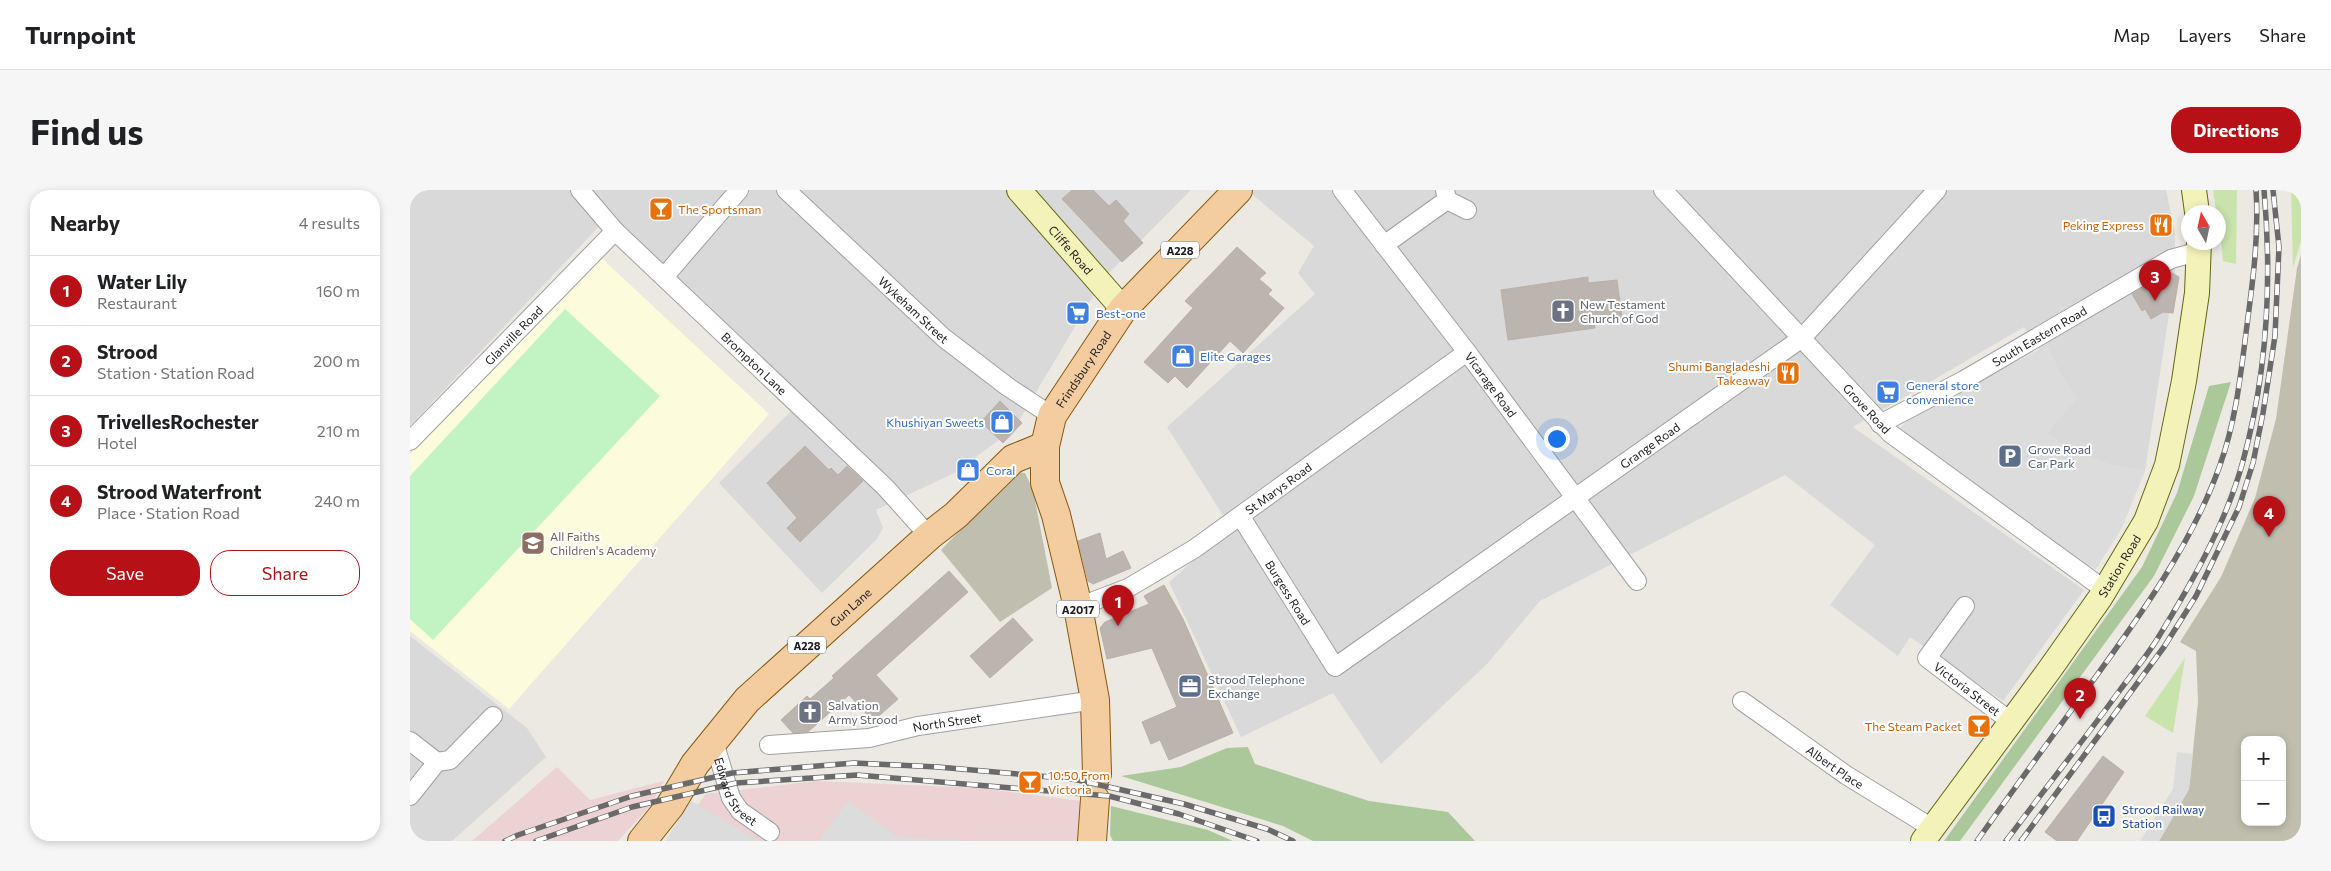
<!DOCTYPE html>
<html lang="en">
<head>
<meta charset="utf-8">
<style>
  body { margin:0; font-family:Commissioner,sans-serif; background:#f6f6f6; color:#202124 }
  .controls { position:absolute; right:15px; bottom:15px; display:grid; overflow:hidden; border-radius:10px; box-shadow:0 2px 8px #0003 }
  .controls button { width:45px; height:45px; display:grid; place-items:center; padding:0; border:0; border-bottom:1px solid #e0e0e0; background:#fff; color:#202124; font:25px sans-serif }
  .compass { position:absolute; left:1771px; top:15px; width:45px; height:45px; border-radius:50%; background:#fff; box-shadow:0 2px 8px #0003; rotate:351deg }
  .you { position:absolute; left:1146px; top:248px; width:18px; height:18px; margin:-12px; border:4px solid #fff; border-radius:50%; background:#1a73e8; box-shadow:0 0 0 8px #1a73e833 }
  .badge { display:grid; place-items:center; width:32px; height:32px; border-radius:50%; background:#b71017; color:#fff; font-size:16px; font-weight:700 }
  .pin { position:absolute; translate:-50% -41px; filter:drop-shadow(0 1px 2px #0008) }
  .pin::after { content:''; position:absolute; top:26px; width:18px; height:15px; background:inherit; clip-path:polygon(0 0,100% 0,50% 100%) }
  .list { margin:0; padding:0; list-style:none }
  h2 { display:flex; justify-content:space-between; align-items:center; height:65px; margin:0; padding:0 20px; font-size:21px }
  h2 small { font-size:16px; font-weight:400; color:#757577 }
  .list li { display:grid; grid-template-columns:32px 1fr auto; gap:15px; align-items:center; box-sizing:border-box; height:70px; padding:0 20px; border-top:1px solid #e0e0e0 }
  .list b { display:block; font-size:19px; white-space:nowrap }
  .list p { margin:0; font-size:16px; white-space:nowrap; color:#757577 }
  .list em { font-size:16px; font-style:normal; color:#757577 }
  .actions { display:flex; gap:10px; padding:15px 20px }
  .actions a { flex:1; padding:11px 0; border:1px solid #b71017; border-radius:20px; text-align:center; font-size:18px; color:#b71017 }
  .actions .main { background:#b71017; color:#fff }
  .map { position:relative; flex:none; width:1891px; height:651px; overflow:hidden; border-radius:20px }
  header { display:flex; align-items:center; gap:30px; box-sizing:border-box; height:70px; padding:0 25px; background:#fff; border-bottom:1px solid #e0e0e0 }
  header strong { font-size:24px }
  nav { display:flex; gap:28px; margin-inline-start:auto; font-size:18px }
  .intro { display:flex; align-items:center; justify-content:space-between; box-sizing:border-box; height:120px; padding:0 30px }
  h1 { margin:0; font-size:35px }
  .button { padding:12px 22px; border-radius:20px; background:#b71017; color:#fff; font-size:18px; font-weight:700 }
  main { display:flex; gap:30px; padding:0 30px }
  aside { flex:1; background:#fff; border-radius:20px; box-shadow:0 2px 8px #0003 }
  .map>svg:first-child { display:block }
  .residential { fill:#dad9d9 }
  .commercial { fill:#ecd2d2 }
  .education { fill:#fcfbdc }
  .construction { fill:#c0bfaf; fill-rule:evenodd }
  .grass { fill:#c9e3ac }
  .forest { fill:#aac89a }
  .park { fill:#c2f4c3 }
  .parking { fill:#dcdcdc }
  .building { fill:#bcb4af; stroke:#bdafa6 }
  .lines { fill:none; stroke-linecap:round; stroke-linejoin:round }
  .street-casing { stroke:#a0a0a0; stroke-width:20 }
  .secondary-casing { stroke:#62680d; stroke-width:26 }
  .primary-casing { stroke:#88590c; stroke-width:30 }
  .street { stroke:#fff; stroke-width:18 }
  .secondary { stroke:#f3f3b9; stroke-width:24 }
  .primary { stroke:#f3cca0; stroke-width:28 }
  .rail-casing { stroke:#6a6a6a; stroke-width:5.5 }
  .rail { stroke:#fff; stroke-width:4; stroke-dasharray:11; stroke-linecap:butt }
  .labels { text-anchor:middle; dominant-baseline:central; stroke-width:4; stroke-linejoin:round; paint-order:stroke }
  .shield { fill:#fff; stroke:#606060; stroke-width:1 }
  .shield-label { font-size:11px; font-weight:bold; fill:#1c1c1c }
  .food-label { font-size:12px; fill:#c56008; stroke:#fff; text-anchor:end }
  .street-label { font-size:12px; fill:#1c1c1c; stroke:#fff }
  .worship-label { font-size:12px; fill:#5b616d; stroke:#fff; text-anchor:start }
  .shop-label { font-size:12px; fill:#366cbe; stroke:#fff; text-anchor:start }
  .service-label { font-size:12px; fill:#4e5e75; stroke:#fff; text-anchor:start }
  .education-label { font-size:12px; fill:#785e54; stroke:#fff; text-anchor:start }
  .transit-label { font-size:12px; fill:#164399; stroke:#fff; text-anchor:start }
</style>
</head>
<body>
<header>
<strong>Turnpoint</strong>
<nav><a>Map</a><a>Layers</a><a>Share</a></nav>
</header>
<div class="intro"><h1>Find us</h1><a class="button">Directions</a></div>
<main>
<aside>
<h2>Nearby<small>4 results</small></h2>
<ul class="list">
<li><span class="badge">1</span><div><b>Water Lily</b><p>Restaurant</p></div><em>160 m</em></li>
<li><span class="badge">2</span><div><b>Strood</b><p>Station · Station Road</p></div><em>200 m</em></li>
<li><span class="badge">3</span><div><b>TrivellesRochester</b><p>Hotel</p></div><em>210 m</em></li>
<li><span class="badge">4</span><div><b>Strood Waterfront</b><p>Place · Station Road</p></div><em>240 m</em></li>
</ul>
<div class="actions"><a class="main">Save</a><a>Share</a></div>
</aside>
<div class="map">
<svg width="1891" height="651" viewBox="0 0 1891 651">
  <rect width="100%" height="100%" fill="#ece9e2"/>
  <g class="residential">
    <path d="M0 0H781L694 88 604 239 544 283 466 320 473 338 467 349 412 403 309 293 390 212 198 27 0 236Z"/>
    <path d="M837 0H1756L1765 43V85L1735 281 1698 274 1630 252 1656 199 1614 137 1443 237 1674 400 1593 511 1500 447 1488 466 1420 415 1465 355 1375 285 1130 411 1077 474 971 574 923 503 831 547 759 392 821 338 757 237 905 104 888 83 904 56Z"/>
    <path d="M0 446 117 538 136 567 42 651H0Z"/>
  </g>
  <g class="commercial">
    <path d="M147 577 180 610 254 591 240 616 208 651H62Z"/>
    <path d="M406 591 570 598 671 611 667 651H261L296 604Z"/>
  </g>
  <path class="education" d="M187 64 359 224 99 519 0 441V264Z"/>
  <g class="construction">
    <path d="M1891 65V651H1749L1779 599 1788 512 1786 461 1770 452 1811 387 1845 308 1866 229 1887 78ZM1835 550H1872V632H1835Z"/>
    <path d="M606 282 615 283 623 300 642 398 590 432 531 360Z"/>
  </g>
  <g class="grass">
    <path d="M1803 0H1827L1826 74 1813 71 1808 22H1806Z"/>
    <path d="M1881 0H1891V51L1883 78Z"/>
    <path d="M1775 468 1763 543 1735 526Z"/>
  </g>
  <g class="forest">
    <path d="M1821 192 1784 306 1744 386 1550 651H1534L1732 377 1767 303 1799 196Z"/>
    <path d="M838 557 845 574 959 611 1038 622 1065 651H903L873 636 711 586 771 577 817 558Z"/>
    <path d="M701 616 798 640 823 651H703L700 645Z"/>
  </g>
  <path class="park" d="M155 119 250 206 23 450 0 429V286Z"/>
  <g class="parking">
    <path d="M1637 155 1650 182 1667 208 1637 243 1658 257 1698 274 1735 281 1711 340 1686 379 1662 368 1487 241 1496 232Z"/>
    <path d="M1767 562 1783 564 1779 599 1749 651H1730L1763 599Z"/>
    <path d="M281 611 349 651H255Z"/>
    <path d="M438 611 488 647 559 651H409Z"/>
  </g>
  <g class="building">
    <path d="M662 0H683L699 16 706 10 719 24 713 31 733 53 712 72 652 9Z"/>
    <path d="M827 57 856 83 849 89 862 100 858 104 874 118 833 163 820 151 777 198 765 186 758 193 734 172 783 118 775 111Z"/>
    <path d="M1760 82 1769 87 1763 123 1753 122 1741 129 1735 119 1732 121 1722 104Z"/>
    <path d="M1178 87V93L1207 90 1212 128 1184 132 1185 138 1098 150 1091 100Z"/>
    <path d="M590 211 612 233 593 253 571 232Z"/>
    <path d="M395 256 419 280 421 278 428 285 437 276 453 291 390 352 377 338 387 328 357 293Z"/>
    <path d="M690 343 696 369 713 361 721 378 683 394 678 391 668 351Z"/>
    <path d="M539 381 558 402 466 485 488 509 463 531 439 505 398 542 383 543 371 530 397 506 400 509 424 488 422 486Z"/>
    <path d="M754 395 773 429 823 543 759 570 750 550 741 554 732 532 767 517 742 458 697 469 690 438 695 432 739 414 734 406Z"/>
    <path d="M603 428 623 450 580 488 560 466Z"/>
    <path d="M1693 566 1714 582 1667 651H1647L1635 642Z"/>
  </g>
  <g class="lines">
    <g class="street-casing">
      <g id="street">
        <path id="s1" d="M170 0 205 41 475 297 519 346"/>
        <path id="s2" d="M376 0 534 148 598 197 642 226"/>
        <path id="s3" d="M932 0 1057 162 1227 391"/>
        <path d="M1035 0 1037 10 1057 20"/>
        <path id="s4" d="M1253 0 1481 244 1695 400"/>
        <path d="M974 55 1037 10"/>
        <path d="M254 87 329 0"/>
        <path id="s5" d="M1470 234 1554 190 1761 69 1790 61"/>
        <path id="s6" d="M0 251 205 41"/>
        <path id="s7" d="M831 327 925 477 1392 148 1527 0"/>
        <path id="s8" d="M1555 416 1517 468 1600 531"/>
        <path id="s9" d="M668 417 718 398 784 359 1057 162"/>
        <path id="s10" d="M1332 511 1436 585 1522 638"/>
        <path d="M0 551 27 572"/>
        <path id="s11" d="M304 552 321 608 330 621 360 642"/>
        <path id="s12" d="M359 555 459 548 508 536 685 510"/>
        <path d="M0 606 27 572 40 570 83 526"/>
      </g>
    </g>
    <g class="secondary-casing">
      <g id="secondary">
        <path id="s13" d="M609 0 713 119"/>
        <path d="M1784 0 1787 22"/>
        <path id="s14" d="M1513 651 1640 479 1690 408 1736 331 1757 275 1774 191 1787 103 1789 52"/>
      </g>
    </g>
    <g class="primary-casing">
      <g id="primary">
        <path id="s15" d="M687 584 685 510 668 417 646 325 635 293V256L642 226 713 119 828 0"/>
        <path id="s16" d="M232 651 260 616 285 574 337 510 519 346 546 325 603 269 635 256"/>
        <path d="M682 651 685 609"/>
      </g>
    </g>
    <use href="#street" class="street"/>
    <use href="#secondary" class="secondary"/>
    <use href="#primary" class="primary"/>
    <g class="rail-casing">
      <g id="rail">
        <path d="M95 651 108 645 222 606 322 583 444 573 528 577 663 589 774 614 857 639 883 651"/>
        <path d="M126 651 222 617 326 593 447 585 699 606 769 624 847 651"/>
        <path d="M1567 651C1601 603 1636 555 1671 507 1722 437 1781 358 1810 275 1826 231 1831 182 1837 135 1843 90 1849 45 1846 0"/>
        <path d="M1596 651C1634 600 1673 551 1710 500 1722 484 1735 468 1746 451 1780 396 1816 334 1833 271 1857 184 1862 89 1854 0"/>
        <path d="M1611 651 1754 457 1786 406 1829 317 1843 273 1853 223 1865 146 1869 57 1863 0"/>
      </g>
    </g>
    <use href="#rail" class="rail"/>
  </g>
  <defs>
    <g id="bar-square" transform="scale(1.25)"><rect x="-9" y="-9" width="18" height="18" rx="4" fill="#e8710a" stroke="#fff"/><path d="M-6-5H6L.8 .8V4.5H3.5V6h-7V4.5H-.8V.8Z" fill="#fff"/></g>
    <g id="restaurant-square" transform="scale(1.25)"><rect x="-9" y="-9" width="18" height="18" rx="4" fill="#e8710a" stroke="#fff"/><path d="M-5-6h1v4h1v-4h1v4h1v-4h1v5L-1.5 .5V6h-2V.5L-5-1ZM5-6V6H3V1.5H1.5Q1.5-4 5-6Z" fill="#fff"/></g>
    <g id="church-square" transform="scale(1.25)"><rect x="-9" y="-9" width="18" height="18" rx="4" fill="#6b7280" stroke="#fff"/><path d="M-1.2-6h2.4v3.5h3.3v2.4h-3.3V6h-2.4V-.1h-3.3v-2.4h3.3Z" fill="#fff"/></g>
    <g id="supermarket-square" transform="scale(1.25)"><rect x="-9" y="-9" width="18" height="18" rx="4" fill="#3f7fe0" stroke="#fff"/><path d="M-6-5.5h2.5l.6 2H6L4.5 2H-2.5L-4.4-4H-6ZM-1.5 3.2a1.3 1.3 0 1 0 .1 0ZM3 3.2a1.3 1.3 0 1 0 .1 0Z" fill="#fff"/></g>
    <g id="shop-square" transform="scale(1.25)"><rect x="-9" y="-9" width="18" height="18" rx="4" fill="#3f7fe0" stroke="#fff"/><path d="M-5-2.5h2.3a2.7 3.5 0 0 1 5.4 0H5L5.5 6h-11ZM-1.5-2.5h3a1.5 2.3 0 0 0-3 0Z" fill="#fff"/></g>
    <g id="parking-square" transform="scale(1.25)"><rect x="-9" y="-9" width="18" height="18" rx="4" fill="#5c6f8a" stroke="#fff"/><path d="M-3.5-5.5H1a3.5 3.5 0 0 1 0 7H-1V5.5H-3.5ZM-1-3.4V-.6H.8a1.4 1.4 0 0 0 0-2.8Z" fill="#fff"/></g>
    <g id="school-square" transform="scale(1.25)"><rect x="-9" y="-9" width="18" height="18" rx="4" fill="#8d6e63" stroke="#fff"/><path d="M0-5L7-2L0 1L-7-2ZM-4 1L0 2.5L4 1V4Q0 6-4 4Z" fill="#fff"/></g>
    <g id="office-square" transform="scale(1.25)"><rect x="-9" y="-9" width="18" height="18" rx="4" fill="#5c6f8a" stroke="#fff"/><path d="M-6-3h4V-5.5h4V-3h4V5H-6ZM-1-4.5V-3h2v-1.5ZM-6 0V1H6V0Z" fill="#fff"/></g>
    <g id="bus-square" transform="scale(1.25)"><rect x="-9" y="-9" width="18" height="18" rx="4" fill="#1a4fb4" stroke="#fff"/><path d="M-5-6H5V4H4V6H2V4H-2V6H-4V4H-5ZM-3.5-4V0h7V-4ZM-3.5 1.2v1.5H-2V1.2ZM2 1.2v1.5H3.5V1.2Z" fill="#fff"/></g>
  </defs>
  <g fill-rule="evenodd">
    <use href="#bar-square" x="251" y="19"/>
    <use href="#restaurant-square" x="1751" y="35"/>
    <use href="#church-square" x="1153" y="121"/>
    <use href="#supermarket-square" x="668" y="123"/>
    <use href="#shop-square" x="773" y="166"/>
    <use href="#restaurant-square" x="1378" y="183"/>
    <use href="#supermarket-square" x="1478" y="202"/>
    <use href="#shop-square" x="592" y="232"/>
    <use href="#parking-square" x="1600" y="266"/>
    <use href="#shop-square" x="558" y="280"/>
    <use href="#school-square" x="123" y="353"/>
    <use href="#office-square" x="780" y="496"/>
    <use href="#church-square" x="400" y="522"/>
    <use href="#bar-square" x="1569" y="536"/>
    <use href="#bar-square" x="620" y="592"/>
    <use href="#bus-square" x="1694" y="626"/>
  </g>
  <g class="labels">
    <g class="shield">
      <rect x="751" y="51.5" width="38" height="17" rx="4"/>
      <rect x="647" y="410.5" width="42" height="17" rx="4"/>
      <rect x="378" y="446.5" width="38" height="17" rx="4"/>
    </g>
    <g class="shield-label">
      <text x="770" y="60">A228</text>
      <text x="668" y="419">A2017</text>
      <text x="397" y="455">A228</text>
    </g>
    <g class="food-label">
      <text x="268" y="19" text-anchor="start">The Sportsman</text>
      <text x="1734" y="35">Peking Express</text>
      <text x="1360" y="176">Shumi Bangladeshi<tspan x="1360" dy="14">Takeaway</tspan></text>
      <text x="1552" y="536">The Steam Packet</text>
      <text x="638" y="585" text-anchor="start">10:50 From<tspan x="638" dy="14">Victoria</tspan></text>
    </g>
    <g class="street-label">
      <text stroke="none"><textPath href="#s13" startOffset="79">Cliffe Road</textPath></text>
      <text stroke="none"><textPath href="#s2" startOffset="175">Wykeham Street</textPath></text>
      <text stroke="none"><textPath href="#s6" startOffset="148">Glanville Road</textPath></text>
      <text stroke="none"><textPath href="#s5" startOffset="182">South Eastern Road</textPath></text>
      <text stroke="none"><textPath href="#s1" startOffset="246">Brompton Lane</textPath></text>
      <text stroke="none"><textPath href="#s15" startOffset="421">Frindsbury Road</textPath></text>
      <text stroke="none"><textPath href="#s3" startOffset="245">Vicarage Road</textPath></text>
      <text stroke="none"><textPath href="#s4" startOffset="299">Grove Road</textPath></text>
      <text stroke="none"><textPath href="#s7" startOffset="562">Grange Road</textPath></text>
      <text stroke="none"><textPath href="#s9" startOffset="234">St Marys Road</textPath></text>
      <text stroke="none"><textPath href="#s14" startOffset="338">Station Road</textPath></text>
      <text stroke="none"><textPath href="#s7" startOffset="89">Burgess Road</textPath></text>
      <text stroke="none"><textPath href="#s16" startOffset="315">Gun Lane</textPath></text>
      <text stroke="none"><textPath href="#s8" startOffset="115">Victoria Street</textPath></text>
      <text stroke="none"><textPath href="#s12" startOffset="180">North Street</textPath></text>
      <text stroke="none"><textPath href="#s10" startOffset="114">Albert Place</textPath></text>
      <text stroke="none"><textPath href="#s11" startOffset="55">Edward Street</textPath></text>
    </g>
    <g class="worship-label">
      <text x="1170" y="114">New Testament<tspan x="1170" dy="14">Church of God</tspan></text>
      <text x="418" y="515">Salvation<tspan x="418" dy="14">Army Strood</tspan></text>
    </g>
    <g class="shop-label">
      <text x="686" y="123">Best-one</text>
      <text x="790" y="166">Elite Garages</text>
      <text x="1496" y="195">General store<tspan x="1496" dy="14">convenience</tspan></text>
      <text x="574" y="232" text-anchor="end">Khushiyan Sweets</text>
      <text x="576" y="280">Coral</text>
    </g>
    <g class="service-label">
      <text x="1618" y="259">Grove Road<tspan x="1618" dy="14">Car Park</tspan></text>
      <text x="798" y="489">Strood Telephone<tspan x="798" dy="14">Exchange</tspan></text>
    </g>
    <g class="education-label">
      <text x="140" y="346">All Faiths<tspan x="140" dy="14">Children's Academy</tspan></text>
    </g>
    <g class="transit-label">
      <text x="1712" y="619">Strood Railway<tspan x="1712" dy="14">Station</tspan></text>
    </g>
  </g>
</svg>
<div class="controls">
<button>+</button>
<button>−</button>
</div>
<svg class="compass" viewBox="-18 -18 36 36"><path d="M0-13l5 13h-10z" fill="#e53935"/><path d="M0 13l5-13h-10z" fill="#757577"/></svg>
<div class="you"></div>
<div class="pin badge" style="left:708px;top:436px">1</div>
<div class="pin badge" style="left:1670px;top:529px">2</div>
<div class="pin badge" style="left:1745px;top:111px">3</div>
<div class="pin badge" style="left:1859px;top:347px">4</div>
</div>
</main>
</body>
</html>
